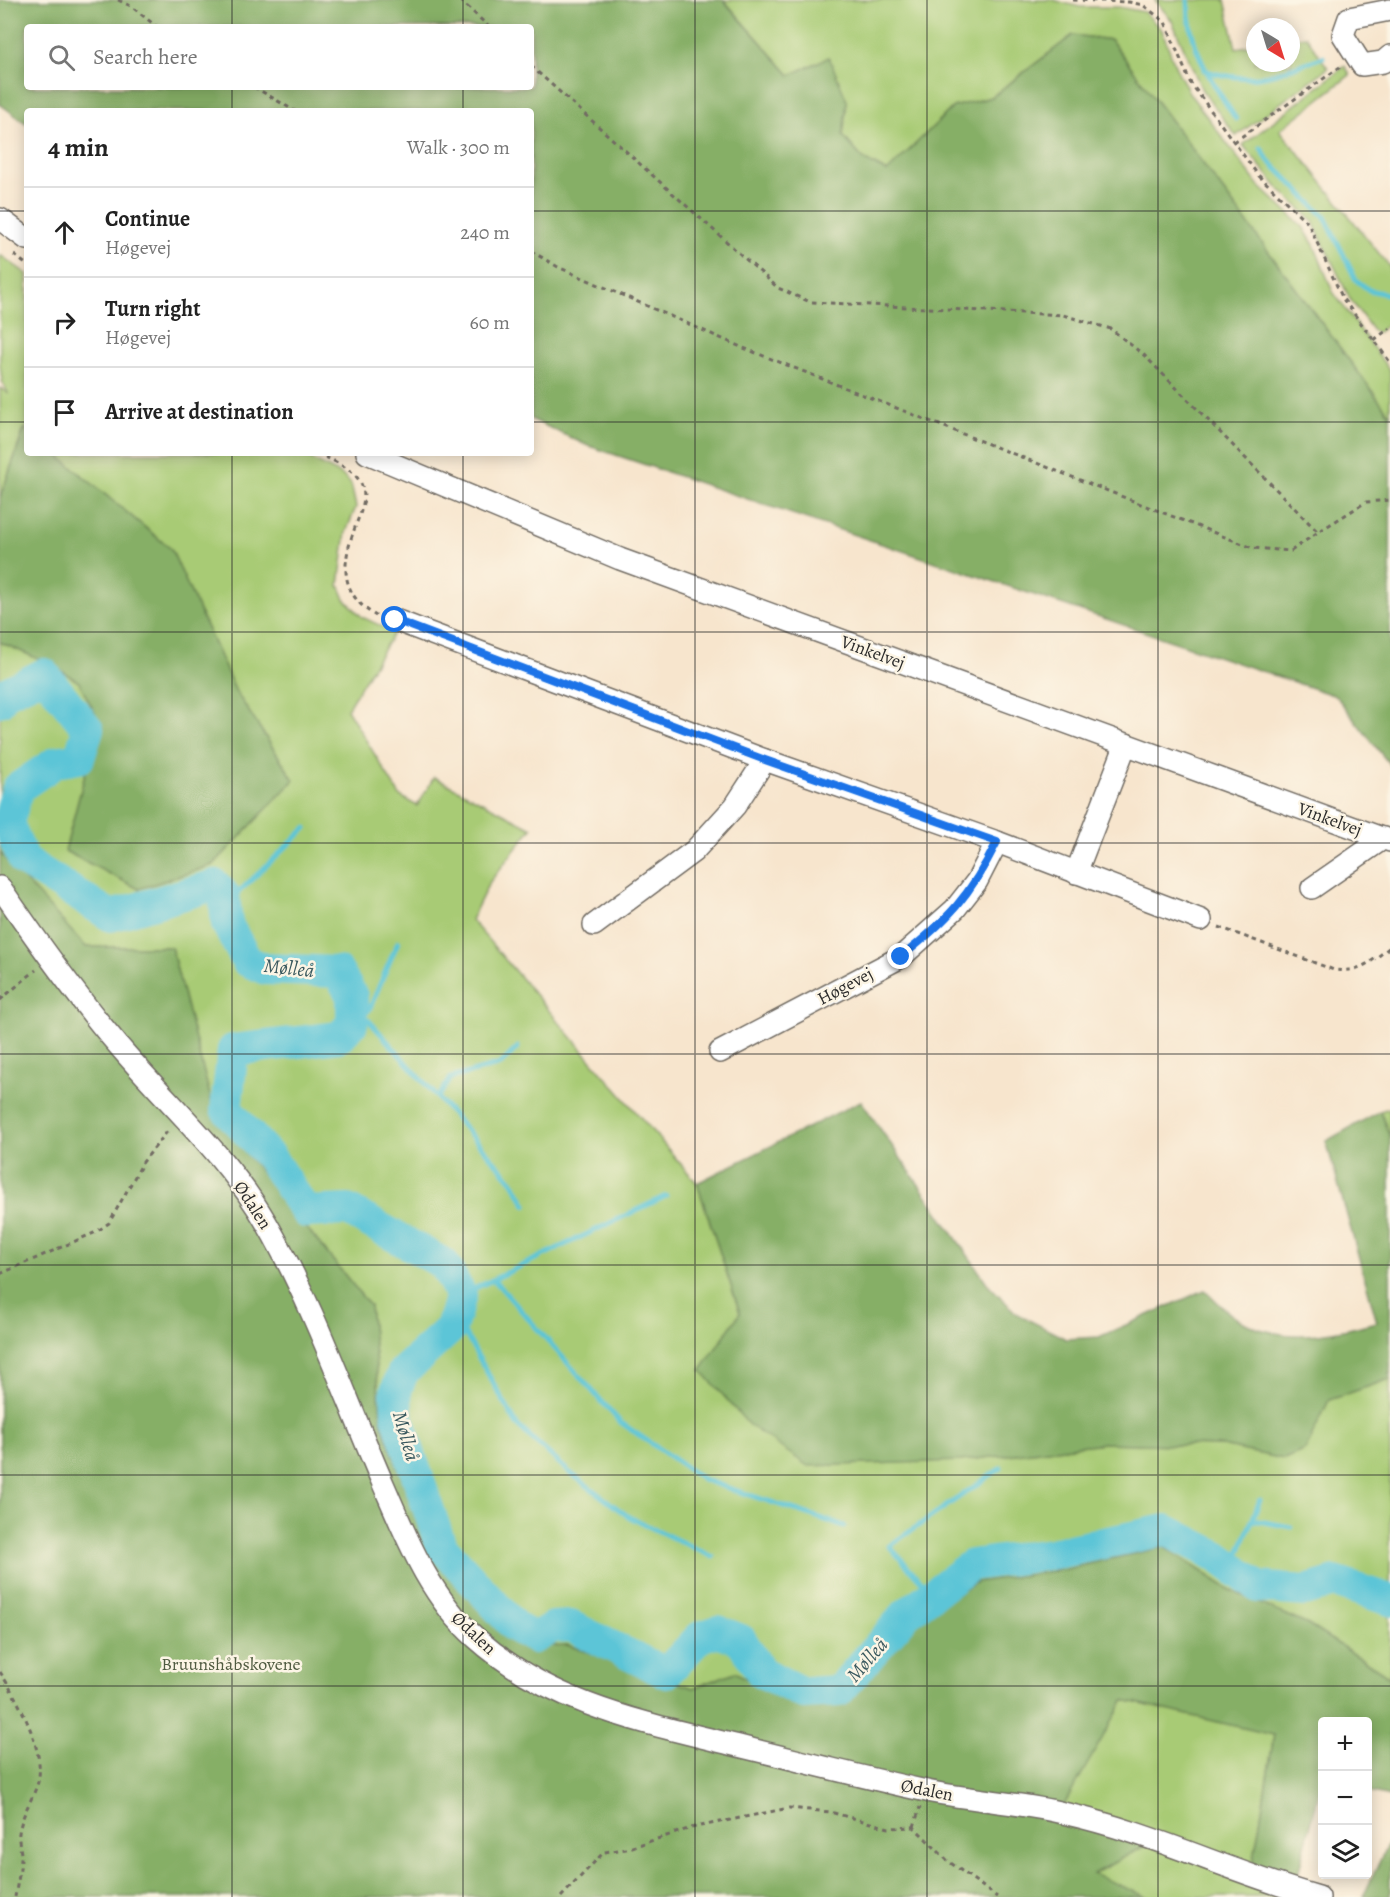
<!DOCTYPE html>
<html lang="en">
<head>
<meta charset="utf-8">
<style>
  body { margin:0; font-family:Alegreya,serif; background:#f2f2f2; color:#222 }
  .controls { position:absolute; right:18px; bottom:18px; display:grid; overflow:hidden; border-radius:6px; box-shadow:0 3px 15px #0003 }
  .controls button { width:54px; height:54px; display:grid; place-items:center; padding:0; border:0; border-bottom:2px solid #e0e0e0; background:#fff; color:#222; font:30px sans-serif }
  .compass { position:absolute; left:1246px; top:18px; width:54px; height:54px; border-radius:50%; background:#fff; box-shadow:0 3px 15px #0003; rotate:142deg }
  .stop { position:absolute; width:18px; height:18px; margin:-14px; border:4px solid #1a73e8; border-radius:50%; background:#fff }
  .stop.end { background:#1a73e8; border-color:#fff; box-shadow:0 2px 6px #0008 }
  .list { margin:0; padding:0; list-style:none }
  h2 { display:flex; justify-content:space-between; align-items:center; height:78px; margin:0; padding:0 24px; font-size:26px }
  h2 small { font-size:20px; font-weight:400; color:#767676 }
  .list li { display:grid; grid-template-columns:39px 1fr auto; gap:18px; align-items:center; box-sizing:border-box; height:90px; padding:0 24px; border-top:2px solid #e0e0e0 }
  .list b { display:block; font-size:22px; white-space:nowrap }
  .list p { margin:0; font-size:20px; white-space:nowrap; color:#767676 }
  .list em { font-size:20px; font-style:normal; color:#767676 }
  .icon { flex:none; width:33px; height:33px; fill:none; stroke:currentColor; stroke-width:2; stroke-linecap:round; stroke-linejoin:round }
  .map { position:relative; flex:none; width:1390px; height:1897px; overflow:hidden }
  .search { position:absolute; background:#fff; box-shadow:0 3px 15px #0003; left:24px; top:24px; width:510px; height:66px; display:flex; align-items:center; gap:15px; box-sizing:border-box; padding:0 21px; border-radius:6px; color:#767676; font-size:22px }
  .panel { position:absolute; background:#fff; box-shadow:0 3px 15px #0003; left:24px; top:108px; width:510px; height:348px; border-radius:6px }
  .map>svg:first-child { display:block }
  .green { fill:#a8cb74; stroke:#6a7b50; stroke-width:1.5 }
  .forest { fill:#86af66; stroke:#586d48; stroke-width:1.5; fill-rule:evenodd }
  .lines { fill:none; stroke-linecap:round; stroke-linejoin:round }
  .stream { stroke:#5cc5d7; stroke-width:5 }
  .river { stroke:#5cc5d7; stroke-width:32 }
  .minor-casing { stroke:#726c64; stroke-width:24 }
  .path { stroke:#726c64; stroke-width:3; stroke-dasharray:4.5 4.5; stroke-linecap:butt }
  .minor { stroke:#fff; stroke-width:21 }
  .route { stroke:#1a73e8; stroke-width:8 }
  .grid { fill:none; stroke:#2b2b2b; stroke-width:1.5; stroke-opacity:0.55 }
  .labels { text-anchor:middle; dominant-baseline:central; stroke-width:5; stroke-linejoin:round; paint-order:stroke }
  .street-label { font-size:18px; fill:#2b2b2b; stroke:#fcf5e5 }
  .park-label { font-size:18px; fill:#505b41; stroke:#fcf5e5 }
  .water-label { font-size:20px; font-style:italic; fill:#3a595f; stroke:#fcf5e5 }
</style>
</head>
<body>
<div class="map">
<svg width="1390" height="1897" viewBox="0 0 1390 1897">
  <rect width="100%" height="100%" fill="#fcf5e5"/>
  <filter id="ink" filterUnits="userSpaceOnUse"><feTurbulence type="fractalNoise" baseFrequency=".0167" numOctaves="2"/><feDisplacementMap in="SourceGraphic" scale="12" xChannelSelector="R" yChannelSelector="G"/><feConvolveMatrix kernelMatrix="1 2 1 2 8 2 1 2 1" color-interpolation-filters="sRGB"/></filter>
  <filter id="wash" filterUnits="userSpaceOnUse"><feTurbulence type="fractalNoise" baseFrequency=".008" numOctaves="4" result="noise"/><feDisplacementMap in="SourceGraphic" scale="24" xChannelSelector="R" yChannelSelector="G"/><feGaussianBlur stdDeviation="1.35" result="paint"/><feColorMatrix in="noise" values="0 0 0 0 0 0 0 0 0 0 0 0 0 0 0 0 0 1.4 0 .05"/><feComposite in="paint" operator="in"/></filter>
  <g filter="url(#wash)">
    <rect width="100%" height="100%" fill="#f7e5cd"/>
    <g class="green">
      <path d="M724 0H1053L1080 7H1119L1144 12 1162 30 1176 68 1190 94 1258 185 1303 227 1314 245 1333 292 1390 371V415L1111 40 1073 35 991 97 953 107 888 172 863 159 843 136 847 101 790 75Z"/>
      <path d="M1155 0H1225L1236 48 1255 45V63H1291V38L1306 36 1328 68 1236 136 1202 90 1172 21Z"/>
      <path d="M1345 66 1350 75 1280 130 1390 267V323L1377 333 1373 331 1350 299 1312 220 1279 189 1243 145Z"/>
      <path d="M0 255 27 274V430L24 429 0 498V388L8 393 2 381 0 364Z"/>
      <path d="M55 453H299L342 475 351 484 356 507 346 532 339 585 345 599 362 617 394 632 347 709 400 796 417 806 434 777 532 828 489 883 471 920 697 1183 740 1313 702 1370 960 1461 1103 1443 1222 1446 1284 1459 1305 1450 1329 1400 1390 1379V1677L1308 1625 1232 1591 1164 1547 1062 1570 976 1582 915 1622 867 1675 828 1699 770 1692 735 1672 693 1688 568 1645 531 1647 483 1607 427 1544 382 1425 370 1306 215 1115 171 947H86L7 863 0 850V642L54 666 79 682 99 721 65 851 139 889 213 865 294 780 236 692 171 549Z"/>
      <path d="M1390 1108V1137L1380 1111Z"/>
      <path d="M1124 1700 1274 1735 1253 1865 1062 1807Z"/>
      <path d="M1148 1844 1292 1897H1146L1093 1874Z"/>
    </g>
    <g class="forest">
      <path d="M0 0H723L790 75 829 57 847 101 843 136 863 159 887 172 953 107 992 97 1073 35 1111 40 1390 415V765L1336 696 586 445 531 419V111H27V124L0 104ZM27 27H531V87H27Z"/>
      <path d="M25 428 27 430V453H55L171 549 236 692 294 780 213 865 139 889 65 851 99 721 79 682 54 666 0 642V498Z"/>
      <path d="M0 853 86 947H171L215 1115 370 1306 382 1425 427 1544 483 1607 531 1647 567 1645 693 1688 735 1672 770 1692 828 1699 867 1675 915 1622 976 1582 1062 1570 1164 1547 1232 1591 1308 1625 1390 1677V1797L1368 1792V1722H1322V1781L1297 1878 1253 1865 1274 1735 1124 1700 1063 1807 1148 1844 1093 1874 1146 1897H0Z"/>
      <path d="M861 1101 987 1283 1017 1314 1066 1339 1099 1337 1205 1290C1215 1299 1225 1311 1236 1318 1282 1346 1329 1334 1377 1322L1326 1141 1380 1111 1390 1137V1379L1329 1400 1305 1450 1284 1459 1222 1446 1103 1443 960 1461 808 1466 749 1425 701 1370 740 1313 697 1183Z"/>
      <path d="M1390 1839V1897H1363Z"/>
    </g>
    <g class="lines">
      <g class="stream">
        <path d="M1188 0C1188 48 1211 81 1236 119"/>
        <path d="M1204 70C1255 87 1275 73 1323 57"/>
        <path d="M1261 148 1268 160 1325 217 1356 280 1369 290 1390 295"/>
        <path d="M225 905 306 828"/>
        <path d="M364 1015 513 1182 526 1205"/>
        <path d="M352 1024 369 1010 398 942"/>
        <path d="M439 1096 451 1078 501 1064 518 1047"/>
        <path d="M494 1280 620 1422 704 1480 844 1526"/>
        <path d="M461 1295 666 1196"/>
        <path d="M455 1316 517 1425 569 1472 629 1517 713 1557"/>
        <path d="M1253 1520 1291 1527"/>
        <path d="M1233 1568 1260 1500"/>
        <path d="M933 1594 889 1546 1001 1468"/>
      </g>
      <path class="river" d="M0 701 2 695 44 674 88 729 79 758 56 762 18 788 8 823 24 861 111 916 215 885 224 895 227 924 247 961 265 969 338 972 352 996V1024L339 1037 233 1050 226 1109 270 1157 306 1212 348 1210 444 1264 461 1295 451 1328 403 1372 396 1391 397 1416 441 1546 515 1627 534 1638 553 1627 571 1626 666 1673 700 1637 718 1631 741 1640 761 1672 803 1693 839 1691 906 1614 971 1565 1051 1554 1166 1530 1217 1556 1258 1587 1305 1591 1335 1582 1390 1600"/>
    </g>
  </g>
  <g filter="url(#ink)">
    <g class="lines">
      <g class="minor-casing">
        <g id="minor">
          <path d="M1390 10 1349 18 1343 35 1362 65 1383 62 1390 56"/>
          <path d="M0 219 27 239"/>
          <path d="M367 453 620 559 1390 841"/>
          <path d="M395 620 765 760 997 842 1201 920"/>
          <path d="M1076 873 1126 744"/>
          <path d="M0 887C37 941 75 995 118 1045 168 1104 228 1156 267 1224 314 1306 346 1399 384 1486 408 1541 430 1597 476 1638 549 1703 637 1721 730 1744 793 1759 857 1776 922 1790 968 1800 1017 1802 1063 1813 1151 1832 1232 1873 1319 1897"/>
          <path d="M1312 888 1384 838"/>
          <path d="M594 925 694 851 735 806 765 760"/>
          <path d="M720 1052 901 957 955 909 977 881 997 842"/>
        </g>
      </g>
      <g class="path">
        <path d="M118 0 131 6 157 27"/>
        <path d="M460 0 489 27"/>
        <path d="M1073 0 1129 2 1143 5 1165 22 1190 82 1258 175 1308 223 1343 299 1390 362"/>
        <path d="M531 66 778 288 810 302 1063 315 1111 329 1145 356 1318 532 1366 502 1390 500"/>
        <path d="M254 87 295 111"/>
        <path d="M1234 142 1340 67"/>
        <path d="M531 251 558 267 741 347 1253 548 1291 551 1318 532"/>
        <path d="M14 255 27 265"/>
        <path d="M1374 340 1390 328"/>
        <path d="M317 453C331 460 356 469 362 486 367 498 361 511 357 522 342 561 337 592 376 616"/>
        <path d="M1219 927 1334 970C1359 973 1371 962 1390 947"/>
        <path d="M0 1000 36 970"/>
        <path d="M0 1274 96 1232 109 1223 143 1162 170 1128"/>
        <path d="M0 1672C17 1698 46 1750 38 1782 33 1799 22 1813 19 1833 18 1841 21 1849 21 1856 21 1869 17 1884 15 1897"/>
        <path d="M914 1827 920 1807"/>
        <path d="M561 1897 604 1852 626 1849 691 1828 789 1808 830 1812 889 1828 914 1827 948 1861 997 1897"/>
      </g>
      <use href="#minor" class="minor"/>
    </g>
  </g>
  <g class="lines" filter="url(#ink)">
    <path class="route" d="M395 620 765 760 997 842C970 896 948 920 901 957"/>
  </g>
  <path class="grid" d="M232 0V27M463 0V27M695 0V1897M927 0V1897M1158 0V1897M232 87V111M463 87V111M0 211H27M531 211H1390M0 422H27M531 422H1390M232 453V1897M463 453V1897M0 632H1390M0 843H1390M0 1054H1390M0 1265H1390M0 1475H1390M0 1686H1390"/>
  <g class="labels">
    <g class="street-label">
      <text transform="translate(873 652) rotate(20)">Vinkelvej</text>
      <text transform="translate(1330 819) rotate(20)">Vinkelvej</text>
      <text transform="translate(845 986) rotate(-28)">Høgevej</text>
      <text transform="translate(253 1205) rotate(57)">Ødalen</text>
      <text transform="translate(474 1633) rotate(43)">Ødalen</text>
      <text transform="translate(927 1790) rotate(11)">Ødalen</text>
    </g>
    <g class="park-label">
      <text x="231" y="1664">Bruunshåbskovene</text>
    </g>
    <g class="water-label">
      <text transform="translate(289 968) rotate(6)">Mølleå</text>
      <text transform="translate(406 1436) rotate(74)">Mølleå</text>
      <text transform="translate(867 1660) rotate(-49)">Mølleå</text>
    </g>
  </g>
</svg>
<div class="controls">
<button>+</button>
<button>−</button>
<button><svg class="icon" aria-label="layers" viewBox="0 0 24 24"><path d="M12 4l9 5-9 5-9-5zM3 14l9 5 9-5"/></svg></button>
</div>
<svg class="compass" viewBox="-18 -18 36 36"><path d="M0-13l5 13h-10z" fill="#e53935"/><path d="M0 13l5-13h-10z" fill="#767676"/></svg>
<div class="stop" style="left:395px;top:620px"></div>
<div class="stop end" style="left:901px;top:957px"></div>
<div class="search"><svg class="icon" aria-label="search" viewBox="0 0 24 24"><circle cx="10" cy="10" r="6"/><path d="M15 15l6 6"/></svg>Search here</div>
<section class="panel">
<h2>4 min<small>Walk · 300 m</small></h2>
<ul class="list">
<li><svg class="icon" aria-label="ahead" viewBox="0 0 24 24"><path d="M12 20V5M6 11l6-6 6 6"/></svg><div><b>Continue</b><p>Høgevej</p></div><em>240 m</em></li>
<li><svg class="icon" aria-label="right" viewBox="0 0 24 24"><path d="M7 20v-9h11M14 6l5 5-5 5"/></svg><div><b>Turn right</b><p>Høgevej</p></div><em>60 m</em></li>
<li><svg class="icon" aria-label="arrive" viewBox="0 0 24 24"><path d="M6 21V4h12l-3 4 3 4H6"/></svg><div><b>Arrive at destination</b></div></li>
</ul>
</section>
</div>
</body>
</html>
